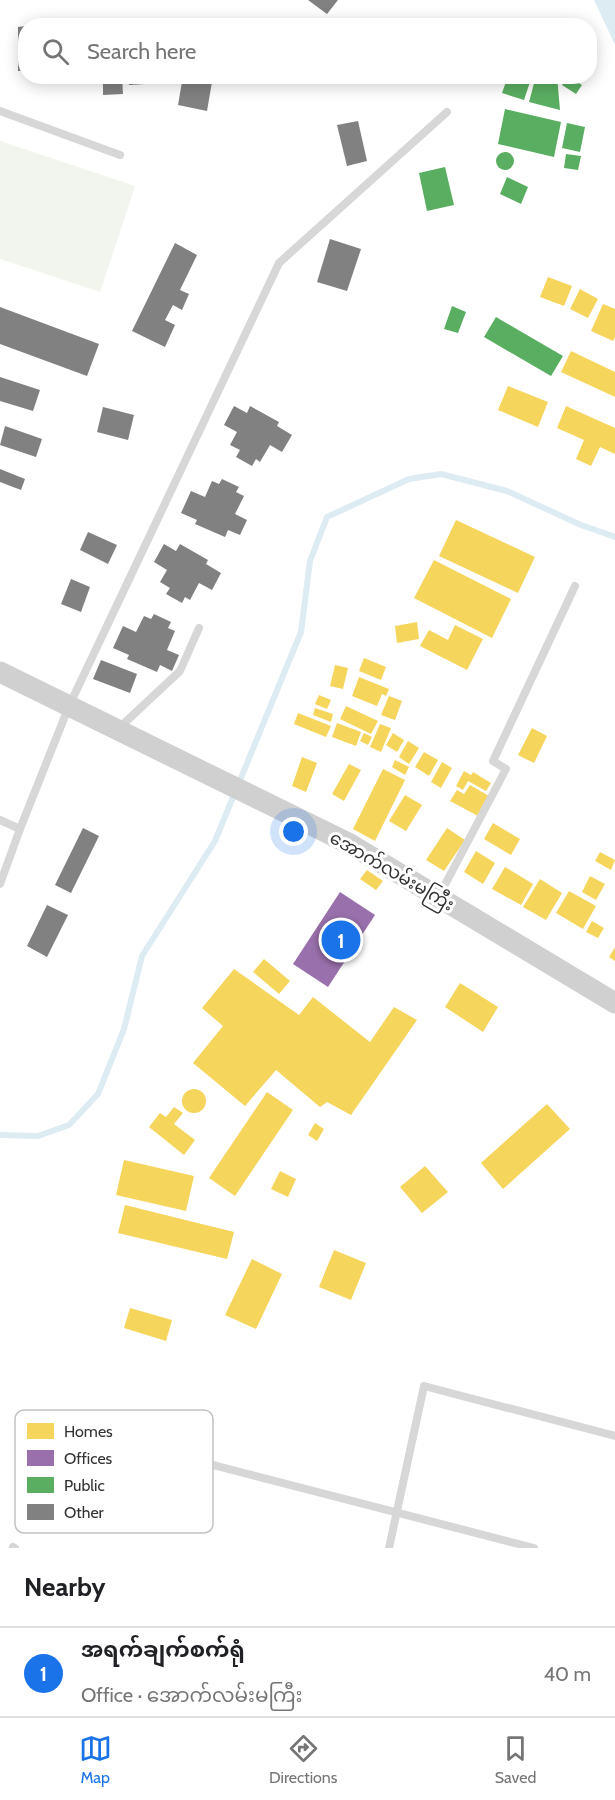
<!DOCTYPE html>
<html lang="en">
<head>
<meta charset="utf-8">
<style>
  body { margin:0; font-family:Cabin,"Noto Sans Myanmar",sans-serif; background:#f6f6f6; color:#202124 }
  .you { position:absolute; left:294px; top:832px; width:21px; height:21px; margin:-15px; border:4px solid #fff; border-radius:50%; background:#1a73e8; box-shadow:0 0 0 9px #1a73e833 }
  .badge { display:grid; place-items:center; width:39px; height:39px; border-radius:50%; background:#1a73e8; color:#fff; font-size:20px; font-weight:700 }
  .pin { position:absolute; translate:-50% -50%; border:3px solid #fff; box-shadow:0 2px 6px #0006 }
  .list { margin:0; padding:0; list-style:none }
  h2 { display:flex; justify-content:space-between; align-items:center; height:78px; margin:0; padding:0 24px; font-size:26px }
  h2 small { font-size:20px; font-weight:400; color:#757577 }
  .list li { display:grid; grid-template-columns:39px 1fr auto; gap:18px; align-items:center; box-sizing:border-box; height:90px; padding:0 24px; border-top:2px solid #e0e0e0 }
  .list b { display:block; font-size:22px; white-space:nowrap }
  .list p { margin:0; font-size:20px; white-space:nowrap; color:#757577 }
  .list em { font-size:20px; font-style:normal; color:#757577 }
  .icon { flex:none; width:33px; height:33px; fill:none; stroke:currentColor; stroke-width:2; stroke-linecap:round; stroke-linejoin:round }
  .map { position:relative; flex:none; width:615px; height:1548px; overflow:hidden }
  .search { position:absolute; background:#fff; box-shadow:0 3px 15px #0003; left:18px; right:18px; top:18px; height:66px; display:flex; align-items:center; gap:15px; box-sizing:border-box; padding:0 21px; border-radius:24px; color:#757577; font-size:22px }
  .sheet { height:168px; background:#fff }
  nav { display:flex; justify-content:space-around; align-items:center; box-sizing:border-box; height:84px; border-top:2px solid #e0e0e0; background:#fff; font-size:16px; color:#757577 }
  nav a { display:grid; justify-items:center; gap:3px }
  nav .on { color:#1a73e8 }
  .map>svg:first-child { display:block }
  .green { fill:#f1f5ed }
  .water { fill:#ddebf3 }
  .homes { fill:#f6d55c }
  .offices { fill:#9970ab }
  .public { fill:#5aae61 }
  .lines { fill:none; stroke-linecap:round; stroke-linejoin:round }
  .stream { stroke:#ddebf3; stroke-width:6 }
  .building { fill:#818181 }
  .service { stroke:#d7d7d7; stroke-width:8 }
  .secondary { stroke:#d0d0d0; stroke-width:21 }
  .labels { text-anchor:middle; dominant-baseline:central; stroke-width:6; stroke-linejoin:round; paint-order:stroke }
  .street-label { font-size:18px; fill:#333; stroke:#fff }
  .key { fill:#fff; stroke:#c2c2c2; stroke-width:1.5 }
  .key-label { font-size:16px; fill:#333 }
</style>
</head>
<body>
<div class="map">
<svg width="615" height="1548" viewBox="0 0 615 1548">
  <rect width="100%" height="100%" fill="#fff"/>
  <path class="green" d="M0 141 135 186 100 292 0 259Z"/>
  <path class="water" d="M594 0H615V45Z"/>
  <g class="homes">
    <path d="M548 277 572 286 564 306 540 297Z"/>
    <path d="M580 289 598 299 588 318 570 309Z"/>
    <path d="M603 304 615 309V337L613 341 591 331Z"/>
    <path d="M571 351 615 372V397L561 372Z"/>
    <path d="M508 386 548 402 538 427 498 410Z"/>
    <path d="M566 406 615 428V454L600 447 591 466 576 459 584 440 557 428Z"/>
    <path d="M456 520 535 557 518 593 439 556Z"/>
    <path d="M434 560 511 599 492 638 414 598Z"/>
    <path d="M417 622 419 639 397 643 395 626Z"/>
    <path d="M455 625 483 639 467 670 420 646 429 630 448 640Z"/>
    <path d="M364 658 386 667 381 680 359 671Z"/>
    <path d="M335 665 348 668 343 689 330 686Z"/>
    <path d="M359 677 389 689 386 696 382 694 377 706 352 696Z"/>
    <path d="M319 695 331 700 327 709 315 704Z"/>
    <path d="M389 696 402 701 395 720 381 715Z"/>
    <path d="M346 706 378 721 371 734 340 719Z"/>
    <path d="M315 708 333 714 331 722 313 715Z"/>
    <path d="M298 713 331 726 326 737 294 724Z"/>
    <path d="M337 723 361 732 356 746 332 737Z"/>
    <path d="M380 724 391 728 381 752 370 747Z"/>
    <path d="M532 728 547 736 534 763 518 755Z"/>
    <path d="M364 733 372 737 368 745 360 741Z"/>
    <path d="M393 733 404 740 397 752 386 745Z"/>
    <path d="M408 741 419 748 409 764 399 757Z"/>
    <path d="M424 752 438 760 429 776 415 767Z"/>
    <path d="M302 757 317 763 306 792 292 786Z"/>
    <path d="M395 760 409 767 405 775 392 767Z"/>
    <path d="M442 762 452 768 441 788 431 782Z"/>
    <path d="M349 764 361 770 344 801 332 794Z"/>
    <path d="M383 769 405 780 375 841 353 829Z"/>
    <path d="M464 771 471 775 473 772 491 783 486 791 468 781 463 790 456 786Z"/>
    <path d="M470 785 489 796 478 816 450 801 457 790 464 794Z"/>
    <path d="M405 795 422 805 406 831 389 821Z"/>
    <path d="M493 823 520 839 511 855 484 839Z"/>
    <path d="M447 828 465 840 444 871 426 860Z"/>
    <path d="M476 851 495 863 483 884 464 872Z"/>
    <path d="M600 852 615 860 611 870 595 861Z"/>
    <path d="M505 867 533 884 521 905 492 889Z"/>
    <path d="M367 870 383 881 376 890 360 879Z"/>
    <path d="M590 876 605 884 596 900 582 892Z"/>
    <path d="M540 879 562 893 546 920 523 907Z"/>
    <path d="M569 891 596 906 583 929 556 913Z"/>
    <path d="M592 921 604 928 598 938 586 932Z"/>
    <path d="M615 947V961L609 957Z"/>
    <path d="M264 959 290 981 279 994 253 972Z"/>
    <path d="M234 969 299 1015 313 997 370 1042 394 1007 417 1020 351 1115 327 1102 320 1107 276 1070 245 1106 193 1063 223 1026 202 1008Z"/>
    <path d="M460 983 498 1007 483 1032 445 1007Z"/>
    <circle cx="194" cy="1101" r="12"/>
    <path d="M267 1092 293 1110 235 1196 209 1178Z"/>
    <path d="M547 1104 570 1129 503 1189 481 1163Z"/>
    <path d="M174 1107 183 1113 174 1124 195 1140 184 1155 149 1127 160 1113 166 1117Z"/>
    <path d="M315 1123 324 1129 317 1141 308 1135Z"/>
    <path d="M124 1160 194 1176 186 1211 116 1195Z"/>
    <path d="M425 1166 448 1192 422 1213 400 1187Z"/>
    <path d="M280 1171 296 1179 288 1197 271 1189Z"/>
    <path d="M125 1205 234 1232 227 1259 118 1233Z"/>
    <path d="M334 1250 366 1263 351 1300 319 1287Z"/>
    <path d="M252 1259 282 1274 256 1329 225 1315Z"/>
    <path d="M130 1308 172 1320 166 1341 124 1328Z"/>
  </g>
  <path class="offices" d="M340 892 375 915 328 987 293 964Z"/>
  <g class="public">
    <path d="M508 76H532L524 100 502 93Z"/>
    <path d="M536 76H557L560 110 529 102Z"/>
    <path d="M567 76 582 85 576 94 562 85Z"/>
    <path d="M505 109 561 122 554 157 498 144Z"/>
    <path d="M567 123 585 127 580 152 562 148Z"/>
    <circle cx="505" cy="161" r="9"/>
    <path d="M566 154 581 156 578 170 564 168Z"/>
    <path d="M445 167 454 205 427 211 419 173Z"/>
    <path d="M507 177 528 187 521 204 500 194Z"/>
    <path d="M452 306 466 312 458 333 444 329Z"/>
    <path d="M496 317 563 356 551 376 484 337Z"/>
  </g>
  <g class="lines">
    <path class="stream" d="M0 1135 38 1136 69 1125 98 1094 124 1029 142 956 215 841 301 632 310 561 327 517 409 479 441 474 507 491 581 525 615 537"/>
  </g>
  <g class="building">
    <path d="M308 0H338L327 14Z"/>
    <path d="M26 26V71H18V27Z"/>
    <path d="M103 76H122L123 94 103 95Z"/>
    <path d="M128 76H144L145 84 129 85Z"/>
    <path d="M183 76 212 82 207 111 178 105Z"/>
    <path d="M358 121 367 161 347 166 337 125Z"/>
    <path d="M330 239 361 249 347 291 317 282Z"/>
    <path d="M175 243 197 255 180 290 189 294 182 310 173 305 165 320 175 325 165 347 132 331Z"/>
    <path d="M0 307 99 344 87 376 0 344Z"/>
    <path d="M0 377 40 390 33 411 0 401Z"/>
    <path d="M234 406 247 413 250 406 279 422 277 426 292 435 282 452 270 445 260 462 256 459 252 466 236 457 240 450 230 445 237 432 224 425Z"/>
    <path d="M103 407 134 415 128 440 97 432Z"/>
    <path d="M5 426 42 439 36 457 0 445Z"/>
    <path d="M0 469 25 479 21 490 0 482Z"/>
    <path d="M222 479 239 487 236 492 244 496 235 514 247 520 240 535 228 530 225 537 195 524 197 520 181 513 191 491 205 497 212 481 219 484Z"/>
    <path d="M88 532 117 545 108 564 80 550Z"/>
    <path d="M164 544 176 551 180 544 208 560 206 564 221 573 212 590 199 583 190 600 185 597 182 603 166 594 170 588 160 582 167 570 154 562Z"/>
    <path d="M71 579 90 587 81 612 61 604Z"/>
    <path d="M154 614 171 622 168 628 175 631 167 650 179 655 172 671 160 665 157 672 127 659 129 655 113 648 123 626 136 632 144 616 151 619Z"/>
    <path d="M101 660 137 674 130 693 93 679Z"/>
    <path d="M83 828 99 836 71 893 55 885Z"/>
    <path d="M47 905 68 915 47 957 27 946Z"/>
  </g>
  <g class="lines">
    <g class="service">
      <path d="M0 111 120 155"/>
      <path d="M118 729 180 671 199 628"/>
      <path d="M0 820 20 829"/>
      <path d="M0 884 20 829 69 706 279 263 447 112"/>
      <path d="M439 896 506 769 493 761 575 586"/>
      <path d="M39 1420 534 1548"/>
      <path d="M13 1547 15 1548"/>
      <path d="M389 1548 424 1386 615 1436"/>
    </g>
    <path class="secondary" d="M0 672 350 844 615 1003"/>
  </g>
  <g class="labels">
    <g class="street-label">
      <text transform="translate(392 871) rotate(30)">အောက်လမ်းမကြီး</text>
    </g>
  </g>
  <rect x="15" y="1410" width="198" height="123" rx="9" class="key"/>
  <rect x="27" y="1423" width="27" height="16" fill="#f6d55c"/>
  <rect x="27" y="1450" width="27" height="16" fill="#9970ab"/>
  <rect x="27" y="1477" width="27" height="16" fill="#5aae61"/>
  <rect x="27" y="1504" width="27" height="16" fill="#818181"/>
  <g class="key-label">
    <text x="64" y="1437">Homes</text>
    <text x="64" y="1464">Offices</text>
    <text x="64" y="1491">Public</text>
    <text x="64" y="1518">Other</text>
  </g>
</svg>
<div class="you"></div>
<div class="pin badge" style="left:341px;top:940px">1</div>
<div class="search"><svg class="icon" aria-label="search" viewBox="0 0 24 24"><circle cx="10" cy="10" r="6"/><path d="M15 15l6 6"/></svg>Search here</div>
</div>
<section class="sheet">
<h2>Nearby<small></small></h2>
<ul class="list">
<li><span class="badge">1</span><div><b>အရက်ချက်စက်ရုံ</b><p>Office · အောက်လမ်းမကြီး</p></div><em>40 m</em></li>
</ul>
</section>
<nav>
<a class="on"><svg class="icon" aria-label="map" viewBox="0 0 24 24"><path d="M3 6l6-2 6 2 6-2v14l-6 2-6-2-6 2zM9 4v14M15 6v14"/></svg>Map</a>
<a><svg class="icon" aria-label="directions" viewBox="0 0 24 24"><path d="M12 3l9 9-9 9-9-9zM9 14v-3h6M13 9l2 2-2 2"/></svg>Directions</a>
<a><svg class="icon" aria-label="saved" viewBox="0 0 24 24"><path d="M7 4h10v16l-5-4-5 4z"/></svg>Saved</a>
</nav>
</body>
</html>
